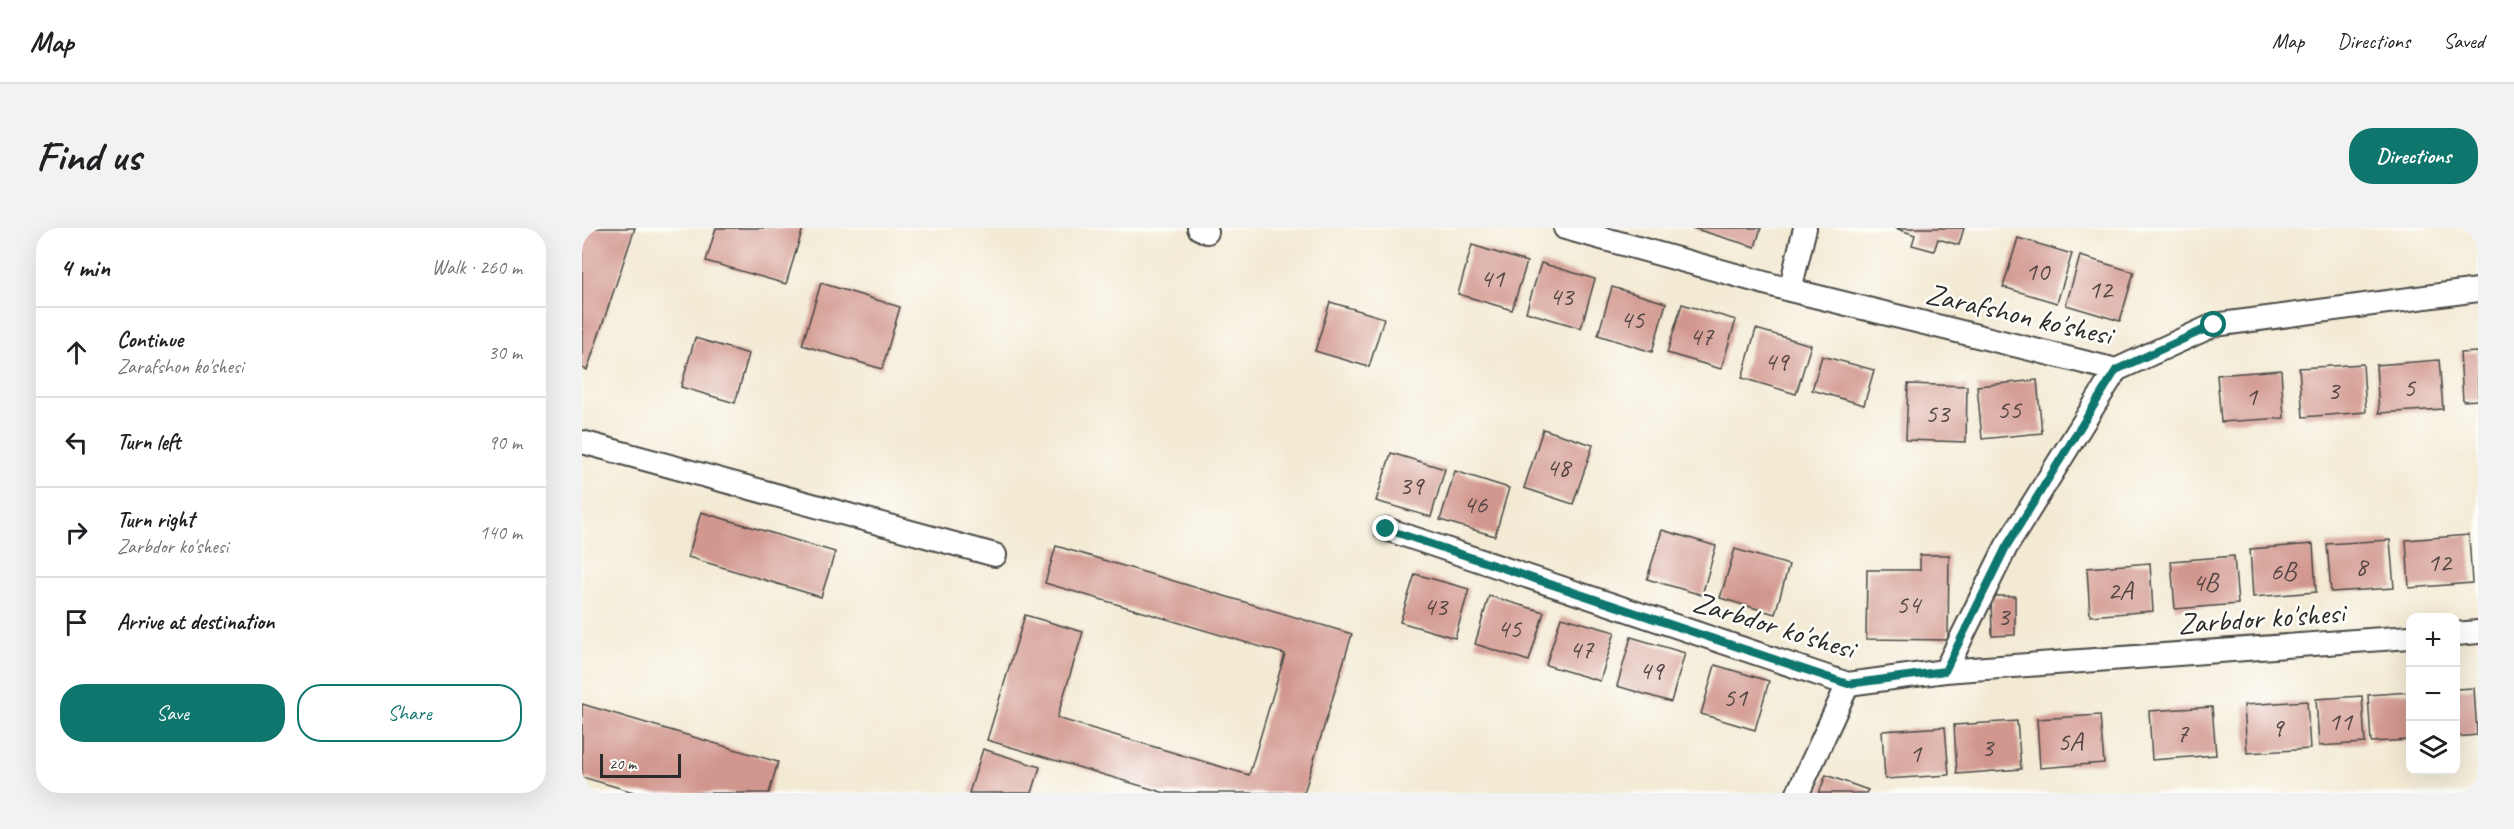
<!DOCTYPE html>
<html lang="en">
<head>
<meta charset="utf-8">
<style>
  body { margin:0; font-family:Caveat,sans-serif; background:#f2f2f2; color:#202124 }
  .controls { position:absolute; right:18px; bottom:18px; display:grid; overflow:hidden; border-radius:12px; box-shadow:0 6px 24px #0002 }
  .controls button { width:54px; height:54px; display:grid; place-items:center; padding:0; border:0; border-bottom:2px solid #e0e0e0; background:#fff; color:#202124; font:30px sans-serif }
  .scale { position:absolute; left:18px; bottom:15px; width:81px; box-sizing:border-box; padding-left:6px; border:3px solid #2b2b2b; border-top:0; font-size:16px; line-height:21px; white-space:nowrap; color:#2b2b2b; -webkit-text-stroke:4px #fdfcf7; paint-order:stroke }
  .stop { position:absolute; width:18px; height:18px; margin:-14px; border:4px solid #0f766e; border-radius:50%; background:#fff }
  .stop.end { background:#0f766e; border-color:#fff; box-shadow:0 2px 6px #0008 }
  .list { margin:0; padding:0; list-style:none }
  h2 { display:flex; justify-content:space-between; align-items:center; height:78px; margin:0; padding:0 24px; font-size:26px }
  h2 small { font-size:20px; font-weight:400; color:#757577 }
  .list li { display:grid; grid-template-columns:39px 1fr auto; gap:18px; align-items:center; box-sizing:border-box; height:90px; padding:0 24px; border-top:2px solid #e0e0e0 }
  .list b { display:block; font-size:22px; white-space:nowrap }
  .list p { margin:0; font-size:20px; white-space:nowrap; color:#757577 }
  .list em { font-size:20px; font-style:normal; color:#757577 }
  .actions { display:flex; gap:12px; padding:18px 24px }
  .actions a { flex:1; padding:14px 0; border:2px solid #0f766e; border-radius:24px; text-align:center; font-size:21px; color:#0f766e }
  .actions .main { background:#0f766e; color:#fff }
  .icon { flex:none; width:33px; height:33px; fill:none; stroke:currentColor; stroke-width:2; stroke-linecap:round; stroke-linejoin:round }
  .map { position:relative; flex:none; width:1896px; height:565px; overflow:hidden; border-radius:24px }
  header { display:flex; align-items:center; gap:36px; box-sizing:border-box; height:84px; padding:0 30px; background:#fff; border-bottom:2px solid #e0e0e0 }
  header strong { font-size:28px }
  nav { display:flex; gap:33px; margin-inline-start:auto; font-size:21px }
  .intro { display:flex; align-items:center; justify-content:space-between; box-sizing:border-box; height:144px; padding:0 36px }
  h1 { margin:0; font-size:42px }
  .button { padding:15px 27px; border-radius:24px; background:#0f766e; color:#fff; font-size:21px; font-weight:700 }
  main { display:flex; gap:36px; padding:0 36px }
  aside { flex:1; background:#fff; border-radius:24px; box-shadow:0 6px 24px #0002 }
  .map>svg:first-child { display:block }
  .building { fill:#d1968d }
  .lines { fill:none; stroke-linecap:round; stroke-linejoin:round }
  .minor-casing { stroke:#494844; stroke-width:26 }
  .minor { stroke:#fff; stroke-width:22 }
  .route { stroke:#0f766e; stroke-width:8 }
  .labels { text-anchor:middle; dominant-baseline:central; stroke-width:5; stroke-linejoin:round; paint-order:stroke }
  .number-label { font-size:27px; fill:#544644 }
  .street-label { font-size:30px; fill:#2b2b2b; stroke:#fdfcf7 }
</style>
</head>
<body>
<header>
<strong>Map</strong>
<nav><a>Map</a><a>Directions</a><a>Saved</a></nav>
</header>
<div class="intro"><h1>Find us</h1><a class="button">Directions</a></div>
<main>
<aside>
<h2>4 min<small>Walk · 260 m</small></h2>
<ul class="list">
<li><svg class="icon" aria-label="ahead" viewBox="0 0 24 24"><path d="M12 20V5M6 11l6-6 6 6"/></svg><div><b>Continue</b><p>Zarafshon ko'shesi</p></div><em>30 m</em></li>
<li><svg class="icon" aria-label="left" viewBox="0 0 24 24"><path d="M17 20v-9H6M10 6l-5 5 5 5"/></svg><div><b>Turn left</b></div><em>90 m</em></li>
<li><svg class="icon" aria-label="right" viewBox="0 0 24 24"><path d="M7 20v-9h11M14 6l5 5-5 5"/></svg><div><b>Turn right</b><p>Zarbdor ko'shesi</p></div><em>140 m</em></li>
<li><svg class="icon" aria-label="arrive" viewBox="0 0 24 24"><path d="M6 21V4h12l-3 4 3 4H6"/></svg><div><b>Arrive at destination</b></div></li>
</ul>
<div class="actions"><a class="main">Save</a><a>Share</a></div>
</aside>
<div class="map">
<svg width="1896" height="565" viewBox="0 0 1896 565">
  <rect width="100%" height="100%" fill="#fdfcf7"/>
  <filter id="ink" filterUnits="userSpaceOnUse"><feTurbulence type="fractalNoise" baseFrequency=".0167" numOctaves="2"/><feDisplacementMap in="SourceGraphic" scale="12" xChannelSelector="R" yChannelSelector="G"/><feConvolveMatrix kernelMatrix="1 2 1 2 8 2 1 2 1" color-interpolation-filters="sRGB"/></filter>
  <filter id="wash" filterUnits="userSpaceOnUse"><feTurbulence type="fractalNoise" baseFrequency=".008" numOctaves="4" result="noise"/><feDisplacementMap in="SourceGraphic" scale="24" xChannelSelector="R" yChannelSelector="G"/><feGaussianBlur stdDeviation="1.35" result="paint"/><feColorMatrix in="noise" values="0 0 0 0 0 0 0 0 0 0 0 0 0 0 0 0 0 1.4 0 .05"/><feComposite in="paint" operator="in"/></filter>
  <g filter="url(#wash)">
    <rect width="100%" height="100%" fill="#f3ead4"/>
    <g id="blocks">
      <g class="building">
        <path d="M0 0H53L5 142 0 140Z"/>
        <path d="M134 0H221L204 56 124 33Z"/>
        <path d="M1110 0H1179L1173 19Z"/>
        <path d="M1313 0H1382L1377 17 1356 11 1352 23 1330 17 1333 7Z"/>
        <path d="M1436 10 1490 26 1475 75 1421 59Z"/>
        <path d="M890 17 945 34 930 82 876 66Z"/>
        <path d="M1498 28 1552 44 1538 93 1484 77Z"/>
        <path d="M959 35 1013 51 999 100 944 84Z"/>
        <path d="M239 55 318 79 300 141 220 117Z"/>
        <path d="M1030 59 1084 75 1070 124 1016 107Z"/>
        <path d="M748 74 802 90 787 139 733 123Z"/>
        <path d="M1100 76 1154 92 1139 141 1085 125Z"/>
        <path d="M1174 101 1229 117 1214 166 1160 150Z"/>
        <path d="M113 110 167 126 153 175 99 159Z"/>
        <path d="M1896 124V172L1881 173 1878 125Z"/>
        <path d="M1240 128 1292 142 1282 177 1230 162Z"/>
        <path d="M1857 132 1861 181 1797 185 1794 137Z"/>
        <path d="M1781 136 1784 184 1721 189 1717 140Z"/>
        <path d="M1699 142 1702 190 1639 194 1635 147Z"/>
        <path d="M1455 152 1460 205 1400 211 1395 158Z"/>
        <path d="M1326 156 1385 158 1384 214 1324 212Z"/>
        <path d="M961 201 1011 217 991 276 942 260Z"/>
        <path d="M809 225 863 241 849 289 794 273Z"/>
        <path d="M873 243 927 260 913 308 858 292Z"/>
        <path d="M119 284 253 324 239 369 106 329Z"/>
        <path d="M1080 302 1134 318 1120 367 1065 351Z"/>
        <path d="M1887 307 1890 355 1827 360 1824 312Z"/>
        <path d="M1808 312 1812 360 1749 364 1745 316Z"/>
        <path d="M1731 316 1734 364 1671 369 1668 321Z"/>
        <path d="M474 318 770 406 722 565H583L405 512 443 387 501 404 475 490 667 547 703 426 463 355Z"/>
        <path d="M1153 321 1207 337 1193 386 1138 370Z"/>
        <path d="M1338 327H1367L1366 412 1284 411 1285 342H1338Z"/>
        <path d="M1652 328 1656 376 1593 381 1589 333Z"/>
        <path d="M1568 335 1571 383 1508 388 1505 340Z"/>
        <path d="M833 346 887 361 873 410 818 394Z"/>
        <path d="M907 368 962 384 947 433 893 416Z"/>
        <path d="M1409 368H1433V407L1410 408Z"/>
        <path d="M979 389 1033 404 1018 453 964 437Z"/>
        <path d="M1049 409 1103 425 1089 474 1035 458Z"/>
        <path d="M1133 437 1187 453 1173 502 1119 486Z"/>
        <path d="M1892 460 1895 507 1874 509V461Z"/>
        <path d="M1828 464V512L1789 514 1786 467Z"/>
        <path d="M1780 468 1783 515 1737 518 1734 471Z"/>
        <path d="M1725 473 1728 521 1665 525 1662 477Z"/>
        <path d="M0 476 196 534 187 565H55L0 549Z"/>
        <path d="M1630 479 1634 527 1570 532 1567 483Z"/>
        <path d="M1518 487 1522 535 1458 540 1455 491Z"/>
        <path d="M1435 493 1439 541 1375 546 1372 497Z"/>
        <path d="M1363 499 1367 547 1303 551 1300 503Z"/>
        <path d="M401 521 458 539 450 565H387Z"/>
        <path d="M1244 547 1286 562 1284 565H1237Z"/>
      </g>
    </g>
  </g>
  <g filter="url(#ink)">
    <use href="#blocks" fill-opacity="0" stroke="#494844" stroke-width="1.5"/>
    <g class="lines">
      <g class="minor-casing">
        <g id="minor">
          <path d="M617 0 625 4"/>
          <path d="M983 0 1208 62 1534 142 1632 97 1896 62"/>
          <path d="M1208 62 1223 0"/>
          <path d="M0 214 413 327"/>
          <path d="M804 301 1266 456 1363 443 1828 409"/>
          <path d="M1874 406 1896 404"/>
          <path d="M1363 443 1424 319 1534 142"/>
          <path d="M1216 565 1266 456"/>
        </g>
      </g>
      <use href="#minor" class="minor"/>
    </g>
  </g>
  <g class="lines" filter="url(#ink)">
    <path class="route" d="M804 301 1266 456 1363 443 1424 319 1534 142 1632 97"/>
  </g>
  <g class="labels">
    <g class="number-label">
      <text x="1455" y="43">10</text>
      <text x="910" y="50">41</text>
      <text x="1518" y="61">12</text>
      <text x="979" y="68">43</text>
      <text x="1050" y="91">45</text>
      <text x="1119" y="108">47</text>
      <text x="1194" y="133">49</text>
      <text x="1827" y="159">5</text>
      <text x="1751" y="162">3</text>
      <text x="1669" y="168">1</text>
      <text x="1427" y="181">55</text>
      <text x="1355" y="185">53</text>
      <text x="976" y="239">48</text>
      <text x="829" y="257">39</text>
      <text x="893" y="276">46</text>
      <text x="1857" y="334">12</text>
      <text x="1779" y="338">8</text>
      <text x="1701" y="343">6B</text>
      <text x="1623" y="354">4B</text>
      <text x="1538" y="362">2A</text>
      <text x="1326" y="376">54</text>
      <text x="853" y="378">43</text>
      <text x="1421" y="388">3</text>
      <text x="927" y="400">45</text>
      <text x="999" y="421">47</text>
      <text x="1069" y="442">49</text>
      <text x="1153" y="469">51</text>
      <text x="1758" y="493">11</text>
      <text x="1695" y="499">9</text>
      <text x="1600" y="505">7</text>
      <text x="1488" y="513">5A</text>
      <text x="1405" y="519">3</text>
      <text x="1333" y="525">1</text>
    </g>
    <g class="street-label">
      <text transform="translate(1437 86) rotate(13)">Zarafshon ko'shesi</text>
      <text transform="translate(1679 390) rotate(-4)">Zarbdor ko'shesi</text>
      <text transform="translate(1192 397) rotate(17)">Zarbdor ko'shesi</text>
    </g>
  </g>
</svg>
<div class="controls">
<button>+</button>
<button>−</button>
<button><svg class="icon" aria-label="layers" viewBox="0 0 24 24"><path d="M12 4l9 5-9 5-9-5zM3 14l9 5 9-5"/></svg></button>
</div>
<div class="scale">20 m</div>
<div class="stop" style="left:1632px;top:97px"></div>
<div class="stop end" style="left:804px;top:301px"></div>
</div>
</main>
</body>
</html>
